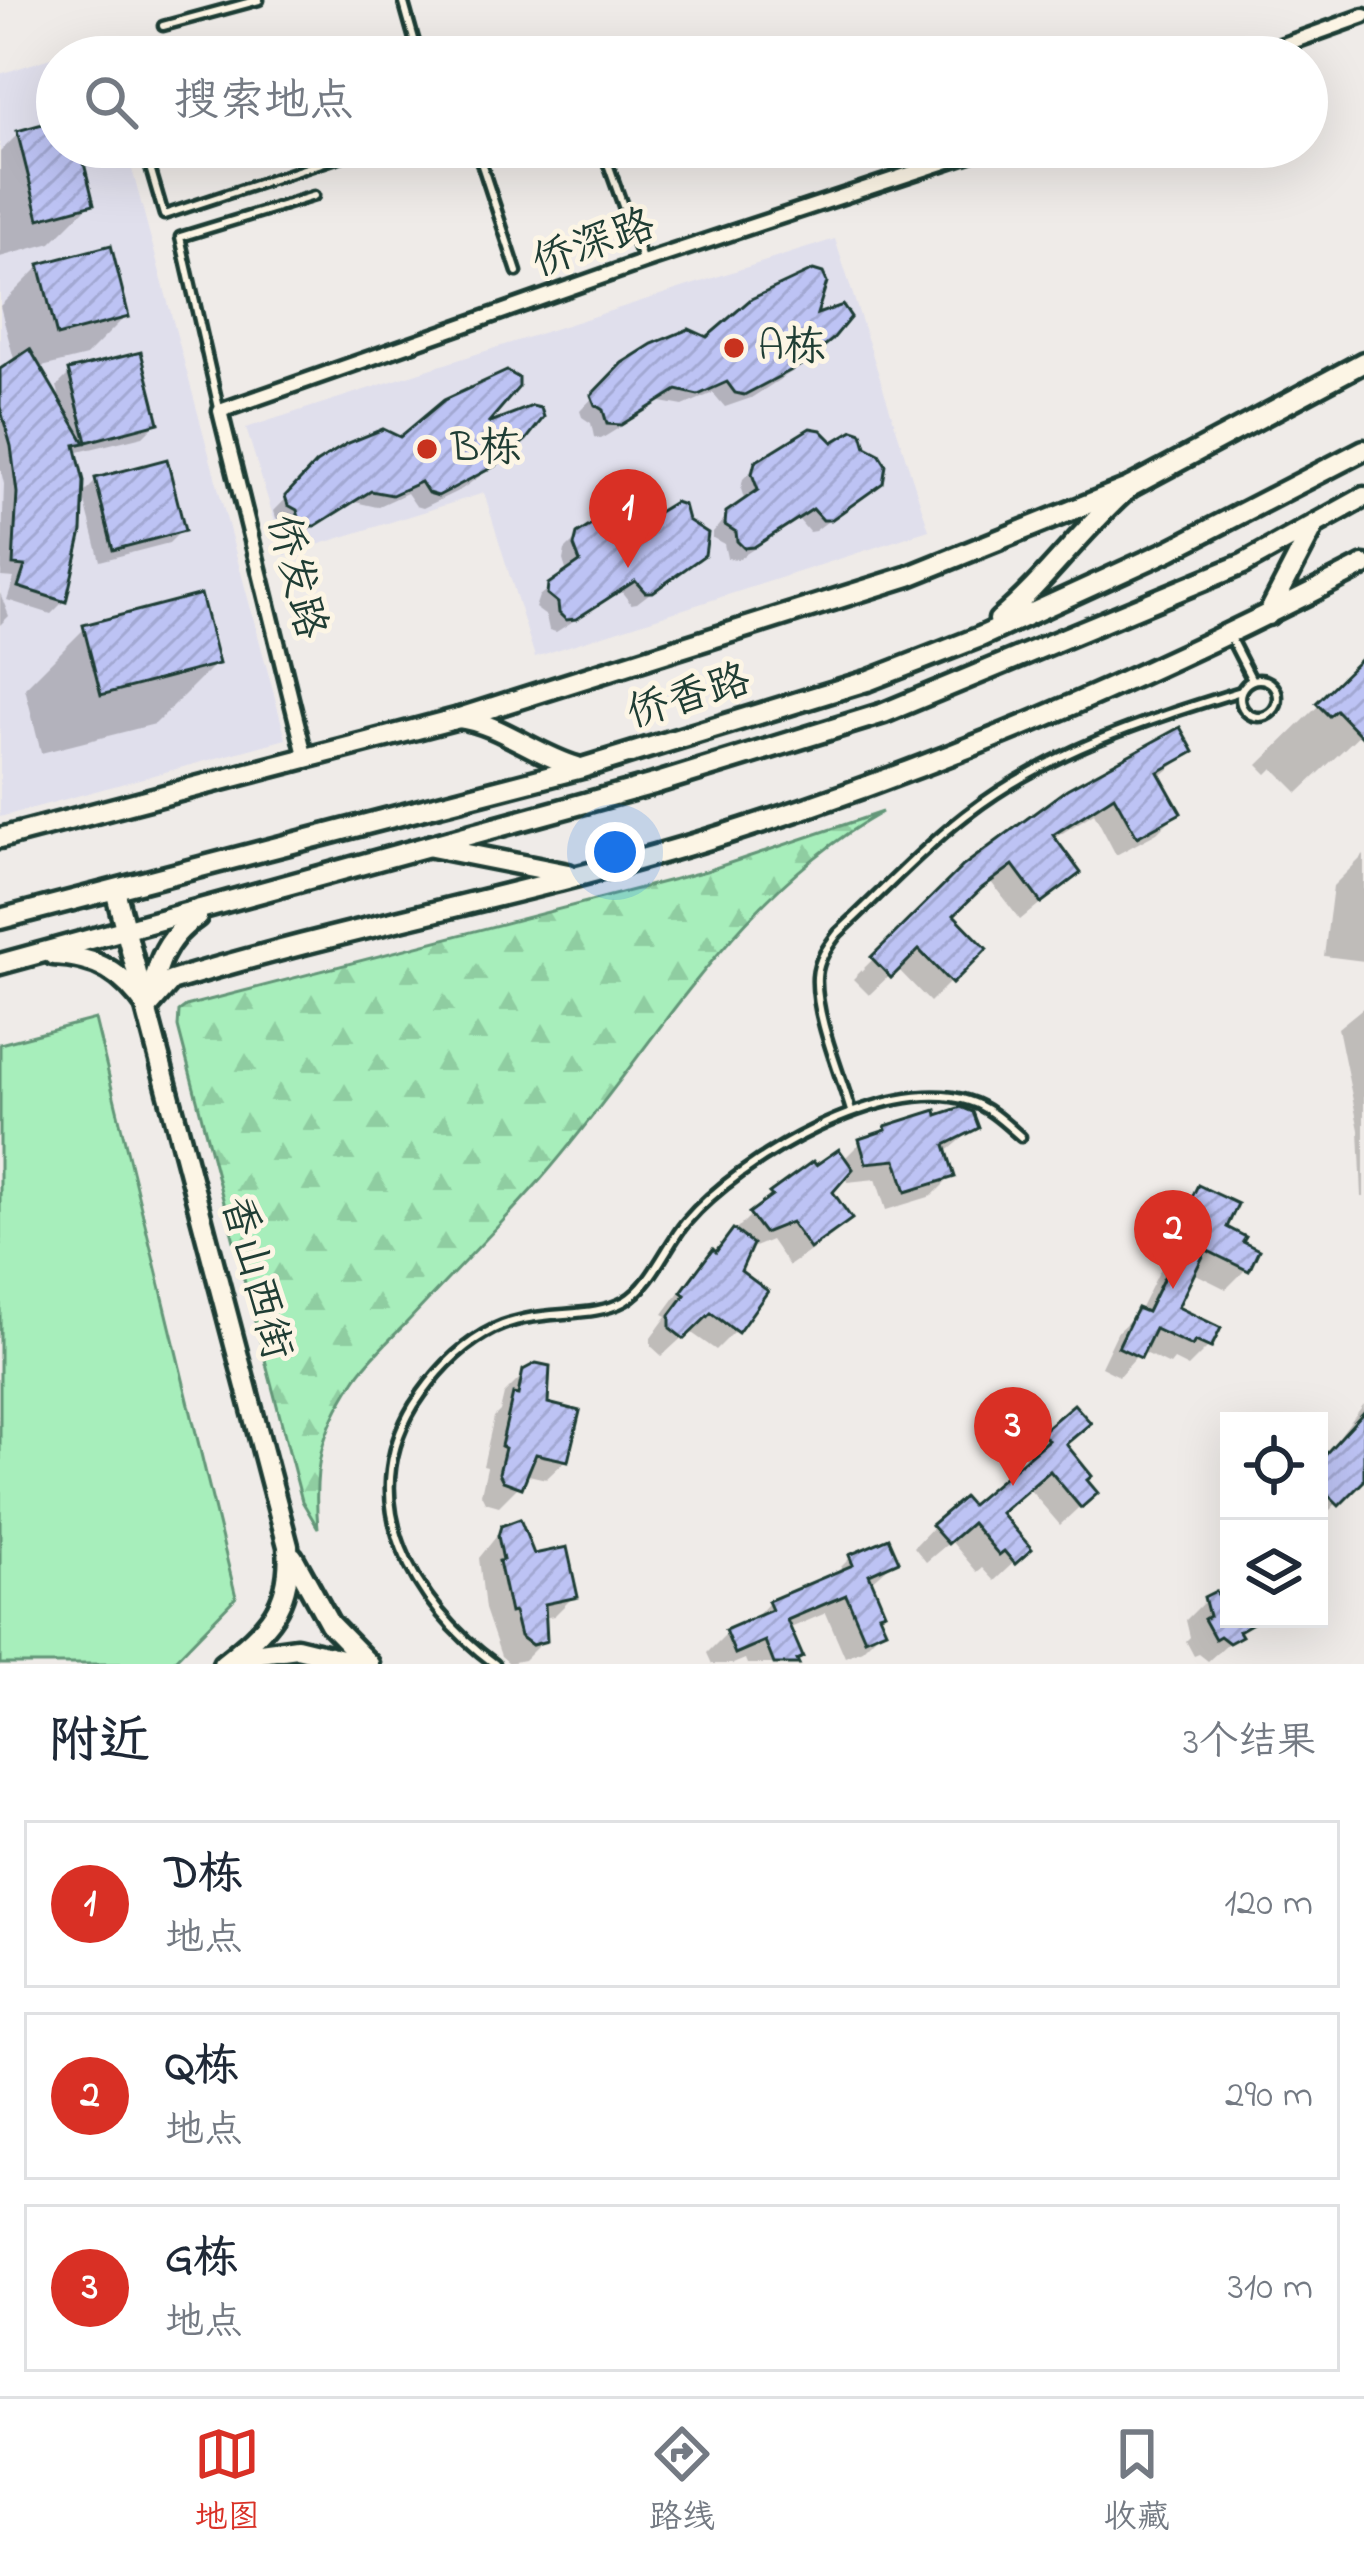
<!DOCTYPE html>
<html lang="zh">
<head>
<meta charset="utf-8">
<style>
  body { margin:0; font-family:"Indie Flower","LXGW WenKai TC",sans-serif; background:#f2f2f3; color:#1f2937 }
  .controls { position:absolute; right:36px; bottom:36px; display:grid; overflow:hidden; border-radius:0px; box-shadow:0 12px 48px #0002 }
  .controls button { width:108px; height:108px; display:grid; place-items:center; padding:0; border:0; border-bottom:3px solid #e0e1e3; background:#fff; color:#1f2937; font:60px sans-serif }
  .you { position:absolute; left:615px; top:852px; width:42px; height:42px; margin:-30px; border:9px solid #fff; border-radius:50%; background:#1a73e8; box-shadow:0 0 0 18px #1a73e833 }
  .badge { display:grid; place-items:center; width:78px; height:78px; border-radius:50%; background:#d93025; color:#fff; font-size:39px; font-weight:700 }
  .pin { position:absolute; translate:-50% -99px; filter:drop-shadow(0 3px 6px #0008) }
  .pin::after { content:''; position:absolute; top:63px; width:42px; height:36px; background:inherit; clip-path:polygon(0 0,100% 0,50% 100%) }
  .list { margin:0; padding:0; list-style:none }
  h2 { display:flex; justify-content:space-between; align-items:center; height:156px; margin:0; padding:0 48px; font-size:51px }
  h2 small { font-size:39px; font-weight:400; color:#747a83 }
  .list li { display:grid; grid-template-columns:78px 1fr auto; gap:36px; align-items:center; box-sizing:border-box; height:168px; margin:0 24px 24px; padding:0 24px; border:3px solid #e0e1e3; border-radius:0px }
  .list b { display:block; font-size:45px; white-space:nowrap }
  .list p { margin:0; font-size:39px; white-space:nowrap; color:#747a83 }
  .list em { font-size:39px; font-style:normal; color:#747a83 }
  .icon { flex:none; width:66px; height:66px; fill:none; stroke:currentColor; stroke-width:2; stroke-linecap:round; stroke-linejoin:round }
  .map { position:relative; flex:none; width:1364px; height:1664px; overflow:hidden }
  .search { position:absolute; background:#fff; box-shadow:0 12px 48px #0002; left:36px; right:36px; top:36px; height:132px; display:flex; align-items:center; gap:30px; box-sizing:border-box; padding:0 42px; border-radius:66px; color:#747a83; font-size:45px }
  .sheet { height:732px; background:#fff }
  nav { display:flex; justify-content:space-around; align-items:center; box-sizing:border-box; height:168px; border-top:3px solid #e0e1e3; background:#fff; font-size:33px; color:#747a83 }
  nav a { display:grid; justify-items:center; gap:6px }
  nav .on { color:#d93025 }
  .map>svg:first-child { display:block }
  .built { fill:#e0dfec }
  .grass { fill:#a7eebb; stroke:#639678; stroke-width:3 }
  .forest { fill:url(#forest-firs); stroke:#639678; stroke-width:3 }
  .shadow { fill:#0003 }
  .building { fill:url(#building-hatch); stroke:#1f3d34; stroke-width:3 }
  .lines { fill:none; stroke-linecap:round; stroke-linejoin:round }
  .lane-casing { stroke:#1f3d34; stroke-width:15 }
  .street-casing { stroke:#1f3d34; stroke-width:21 }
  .secondary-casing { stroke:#1f3d34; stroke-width:27 }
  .primary-casing { stroke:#1f3d34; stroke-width:27 }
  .lane { stroke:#fcf5e5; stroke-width:6 }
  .street { stroke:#fcf5e5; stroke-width:12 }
  .secondary { stroke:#fcf5e5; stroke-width:18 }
  .primary { stroke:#fcf5e5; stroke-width:18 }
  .poi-dot { fill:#c8321e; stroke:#fcf5e5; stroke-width:4.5 }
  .labels { text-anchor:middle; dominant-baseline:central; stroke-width:10; stroke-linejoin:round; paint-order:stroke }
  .street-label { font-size:42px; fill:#1f3d34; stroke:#fcf5e5 }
  .poi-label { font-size:42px; fill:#1f3d34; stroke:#fcf5e5; text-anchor:start }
</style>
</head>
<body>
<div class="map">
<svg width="1364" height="1664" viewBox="0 0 1364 1664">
  <defs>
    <pattern id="forest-firs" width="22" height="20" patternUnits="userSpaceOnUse" patternTransform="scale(3)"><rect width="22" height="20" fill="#a7eebb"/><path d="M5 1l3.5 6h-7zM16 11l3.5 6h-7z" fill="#8fcda1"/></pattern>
    <pattern id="building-hatch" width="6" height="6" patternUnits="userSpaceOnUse" patternTransform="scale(3)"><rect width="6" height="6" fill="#bdc3f4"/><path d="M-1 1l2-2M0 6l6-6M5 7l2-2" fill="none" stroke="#a2a8d2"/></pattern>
  </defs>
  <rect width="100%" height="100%" fill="#efebe8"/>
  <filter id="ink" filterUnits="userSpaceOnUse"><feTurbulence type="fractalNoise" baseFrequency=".00833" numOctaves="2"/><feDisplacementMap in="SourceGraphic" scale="24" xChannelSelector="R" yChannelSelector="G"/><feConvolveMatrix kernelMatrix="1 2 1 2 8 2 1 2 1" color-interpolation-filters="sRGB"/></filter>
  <g filter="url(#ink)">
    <g class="built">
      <path d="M98 43 102 57H57V147H126L286 739 0 817V74Z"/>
      <path d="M835 239 929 530 535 657 484 493 285 555 246 428Z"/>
    </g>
    <path class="grass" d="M95 1019 236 1597 171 1664H0V1044Z"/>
    <path class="forest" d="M882 812C732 896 651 1054 541 1179 499 1227 453 1273 409 1320 391 1339 368 1359 354 1381 320 1433 313 1468 318 1528L302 1501 178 1027 179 1011 186 1006 706 871Z"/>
    <g class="shadow">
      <path d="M57 123V147H77L91 203 51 243 0 257V152L19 133Z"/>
      <path d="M40 266 126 316 86 356 38 368 62 407 57 386 70 373 156 423 143 436 74 453 64 601 51 614 7 600 14 578 1 577 4 484 0 467V373L15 363 0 306Z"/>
      <path d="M812 319 843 324 801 366 751 398 725 407 713 393 683 406 661 402 601 439 594 437 591 423 582 417 580 411 624 365 707 341Z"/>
      <path d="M477 430 494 466 462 489 423 508 416 506 407 493 377 507 355 502 295 539 288 537 284 523 276 518 274 511 318 466 401 441Z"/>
      <path d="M757 465 880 482 815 531 809 532 799 520 738 559 727 558 724 544 713 538V532L731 511 745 502 741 489 743 479Z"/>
      <path d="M96 481 182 530 169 543 100 561 83 494Z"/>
      <path d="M579 536 702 553 637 603 631 604 621 591 556 632 549 630 546 616 535 608 539 596 567 573 563 560 565 550Z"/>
      <path d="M0 593 9 616 0 625Z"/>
      <path d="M85 628 216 663 155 724 41 753 25 688Z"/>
      <path d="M1364 661V730L1298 793 1273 768 1267 774 1258 765Z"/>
      <path d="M1190 752 1158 778 1177 813 1157 833 1116 855 1094 813 1053 839 1077 873 1020 920 991 882 952 916 983 949 930 1002 897 968 869 995 853 979 965 868Z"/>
      <path d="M1364 855V961L1324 956 1333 886Z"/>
      <path d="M1364 1007V1197H1362L1359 1130 1338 1028Z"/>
      <path d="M935 1118 975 1128 945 1153 952 1176 932 1196 886 1210 876 1179 847 1182 845 1175 830 1192 848 1218 829 1238 789 1266 771 1240 747 1250 737 1272 735 1331 716 1350 689 1331 662 1356 651 1346V1338L667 1316 663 1314 693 1273 771 1195 815 1169 843 1160 861 1142 879 1136 886 1129Z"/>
      <path d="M1199 1188 1246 1269 1226 1289 1192 1272 1174 1308 1208 1347 1188 1367 1174 1360 1170 1365 1141 1351 1119 1376 1101 1367 1118 1331 1139 1312 1174 1242 1164 1238 1179 1208Z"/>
      <path d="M525 1373 545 1406 566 1460 546 1479 524 1474 519 1486 499 1506 485 1502 481 1494 487 1467 483 1466 494 1417 500 1411 504 1394Z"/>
      <path d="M1364 1404V1473L1319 1522V1463Z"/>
      <path d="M1043 1434 1063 1446 1094 1493 1060 1525 1029 1489 999 1514 1028 1549 994 1581 982 1568 977 1572 951 1541 926 1562 914 1547 933 1527 971 1509 1029 1460 1023 1454Z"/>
      <path d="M504 1527 574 1596 554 1616 543 1618 544 1640 524 1660 509 1663 501 1656 485 1609 479 1558Z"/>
      <path d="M851 1557 895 1561 870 1583 882 1630 862 1650 845 1657 826 1613 788 1629 796 1664H747L745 1659 733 1664H712L707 1653 727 1633 750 1623 769 1603 831 1577Z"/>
      <path d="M1319 1557 1327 1571 1319 1590Z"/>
      <path d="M1206 1600 1223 1610 1229 1606V1619H1255L1208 1661 1199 1654 1194 1656 1186 1641 1190 1637 1186 1620Z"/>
    </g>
    <g class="building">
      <path d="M57 120V147H80L94 204 39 219 17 131Z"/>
      <path d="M111 245 129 317 57 336 39 264Z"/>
      <path d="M813 270 823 273 827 282 817 314 843 305 851 317 832 340 801 365 744 395 735 393 727 382 698 395 677 390 621 425 607 424 603 410 595 405 591 395 622 363 652 344 689 329 707 337 751 299Z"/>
      <path d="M30 349 85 443 75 445 84 481 82 531 66 602 18 587 25 566 13 565 17 493 11 446 0 407V369Z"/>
      <path d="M141 352 159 423 87 442 68 370Z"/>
      <path d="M507 371 519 378V387L488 423 532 406 541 408 544 417 526 440 495 466 438 496 428 493 421 482 392 495 371 491 315 526 301 525 297 510 288 505 285 496 316 463 346 444 383 429 400 437 444 400Z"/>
      <path d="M810 428 821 430 833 442 853 430 862 433 866 447 879 454 886 465 883 483 831 520H823L813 509 754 547 744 548 737 541 736 532 725 525 726 512 758 490 752 474 755 462Z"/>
      <path d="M167 459 185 531 113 550 95 478Z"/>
      <path d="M632 499 643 502 655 514 675 502 684 505 688 520 708 533 705 555 653 592H645L635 581 576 619 566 620 559 613 558 603 547 594 548 584 580 562 574 546 577 534Z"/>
      <path d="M201 594 219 664 101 695 83 625Z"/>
      <path d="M1364 656V739L1336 710 1329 716 1316 703Z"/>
      <path d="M1180 727 1194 752 1158 772 1181 813 1137 837 1114 796 1053 835 1081 873 1041 903 1013 865 982 888 954 915 987 949 952 984 919 950 891 978 871 957 963 866 1067 789Z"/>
      <path d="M961 1107 973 1112 979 1128 945 1145 955 1177 906 1192 896 1160 866 1163 859 1139 886 1130 885 1126 936 1110 937 1115Z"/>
      <path d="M839 1149 853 1169 833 1192 852 1219 810 1249 791 1222 764 1233 749 1213 772 1196 769 1193 813 1161 816 1165Z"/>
      <path d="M1198 1185 1238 1204 1227 1227 1246 1237 1243 1242 1259 1250 1249 1271 1206 1250 1178 1307 1221 1328 1211 1348 1195 1341 1192 1346 1155 1329 1141 1358 1118 1347 1137 1308 1147 1312 1191 1222 1182 1217Z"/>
      <path d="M733 1229 753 1244 741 1271 768 1291 738 1333 711 1313 684 1339 670 1328V1315L685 1295 681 1292 713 1249 716 1252Z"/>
      <path d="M536 1363 550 1366 548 1403 580 1411 568 1461 536 1454 522 1488 503 1481 499 1473 505 1448 501 1446 513 1394 518 1395 523 1370Z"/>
      <path d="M1074 1404 1091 1423 1066 1444 1092 1476 1087 1480 1098 1493 1081 1508 1050 1471 1001 1513 1032 1549 1015 1564 1004 1551 999 1555 972 1523 948 1544 931 1525 964 1497 971 1505 1048 1440 1041 1432Z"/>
      <path d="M1364 1412V1481L1339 1506 1319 1486V1461Z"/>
      <path d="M520 1519 534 1554 567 1547 578 1597 545 1604 547 1641 532 1645 520 1636 514 1612 510 1613 499 1561 503 1560 498 1536 501 1526Z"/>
      <path d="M889 1538 899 1561 869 1574 885 1612 879 1614 886 1630 865 1639 846 1595 787 1620 803 1657 797 1660 799 1664H774L765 1641 735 1654 725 1630 772 1610 768 1601 853 1565 849 1555Z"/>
      <path d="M1216 1591 1224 1606 1229 1603V1619H1260L1239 1631 1242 1636 1229 1643 1220 1636 1215 1639 1204 1619 1209 1616 1204 1597Z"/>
    </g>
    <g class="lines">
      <g class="lane-casing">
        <g id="lane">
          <path d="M403 0 419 57"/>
          <path d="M163 26 259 0"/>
          <path d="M144 147 164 215 370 147"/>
          <path d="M476 147 517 272"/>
          <path d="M602 147 643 262"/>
          <path d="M219 408 180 237 314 196"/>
          <path d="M1229 635 1252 680"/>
          <circle cx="1259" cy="698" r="19"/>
          <path d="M851 1111C840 1073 815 1016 817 977 818 960 828 946 838 933 880 894 921 850 966 815 1048 751 1144 721 1241 691"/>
          <path d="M495 1664C413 1604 355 1502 414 1405 432 1377 455 1351 484 1334 533 1305 586 1322 625 1301 652 1285 666 1246 686 1222 738 1160 886 1074 969 1101 989 1107 1005 1123 1021 1137"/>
        </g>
      </g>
      <g class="street-casing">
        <g id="street">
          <path d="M1250 57 1364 16"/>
          <path d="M306 759 220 411 643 262 991 147"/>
        </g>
      </g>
      <g class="secondary-casing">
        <g id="secondary">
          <path d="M0 838 459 718 909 576 1130 487 1364 362"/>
          <path d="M432 847 568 874"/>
          <path d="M115 890 288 1546C293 1606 267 1629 223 1664"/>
          <path d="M150 1005 171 981C345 928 525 895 700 842 931 772 1150 677 1364 565"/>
          <path d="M293 1557 330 1624 369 1664"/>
          <path d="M238 1656 297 1648 363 1664"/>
        </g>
      </g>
      <g class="primary-casing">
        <g id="primary">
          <path d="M1268 615 1315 524"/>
          <path d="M999 620C1047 580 1082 528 1130 487"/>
          <path d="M459 718C498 723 536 755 577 767"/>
          <path d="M0 919 582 768 867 681 980 637 1170 550 1364 450"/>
          <path d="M53 955C98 957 123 973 148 1009"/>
          <path d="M0 964 654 784 884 713 1243 564 1364 497"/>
          <path d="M148 1009C155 971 162 939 197 917"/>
        </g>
      </g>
      <use href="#lane" class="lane"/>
      <use href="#street" class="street"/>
      <use href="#secondary" class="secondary"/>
      <use href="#primary" class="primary"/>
    </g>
  </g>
  <g class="poi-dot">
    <circle cx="734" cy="348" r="12"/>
    <circle cx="427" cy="449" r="12"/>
  </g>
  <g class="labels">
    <g class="street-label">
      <text transform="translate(594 245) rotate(-19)">侨深路</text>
      <text transform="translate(295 577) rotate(76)">侨发路</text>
      <text transform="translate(689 698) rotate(-17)">侨香路</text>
      <text transform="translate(255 1278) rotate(75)">香山西街</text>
    </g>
    <g class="poi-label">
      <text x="758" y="348">A栋</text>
      <text x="451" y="449">B栋</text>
    </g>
  </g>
</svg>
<div class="controls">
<button><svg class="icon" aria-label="locate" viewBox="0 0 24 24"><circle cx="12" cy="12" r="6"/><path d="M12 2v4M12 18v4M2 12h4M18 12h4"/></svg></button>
<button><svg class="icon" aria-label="layers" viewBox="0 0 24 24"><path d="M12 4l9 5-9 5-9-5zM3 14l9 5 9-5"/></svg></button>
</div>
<div class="you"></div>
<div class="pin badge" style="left:628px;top:568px">1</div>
<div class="pin badge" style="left:1173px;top:1289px">2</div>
<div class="pin badge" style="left:1013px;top:1486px">3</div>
<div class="search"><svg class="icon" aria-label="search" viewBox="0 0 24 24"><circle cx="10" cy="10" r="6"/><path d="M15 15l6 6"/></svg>搜索地点</div>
</div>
<section class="sheet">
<h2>附近<small>3个结果</small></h2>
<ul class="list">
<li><span class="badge">1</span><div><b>D栋</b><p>地点</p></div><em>120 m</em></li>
<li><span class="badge">2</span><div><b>Q栋</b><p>地点</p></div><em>290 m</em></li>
<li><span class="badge">3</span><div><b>G栋</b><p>地点</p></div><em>310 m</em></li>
</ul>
</section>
<nav>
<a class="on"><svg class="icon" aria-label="map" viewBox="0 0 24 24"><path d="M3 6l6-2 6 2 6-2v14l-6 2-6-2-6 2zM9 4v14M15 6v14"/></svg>地图</a>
<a><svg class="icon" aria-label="directions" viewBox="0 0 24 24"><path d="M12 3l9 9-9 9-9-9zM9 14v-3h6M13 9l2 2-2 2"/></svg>路线</a>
<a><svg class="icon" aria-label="saved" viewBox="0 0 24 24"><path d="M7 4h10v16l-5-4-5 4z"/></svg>收藏</a>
</nav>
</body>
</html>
